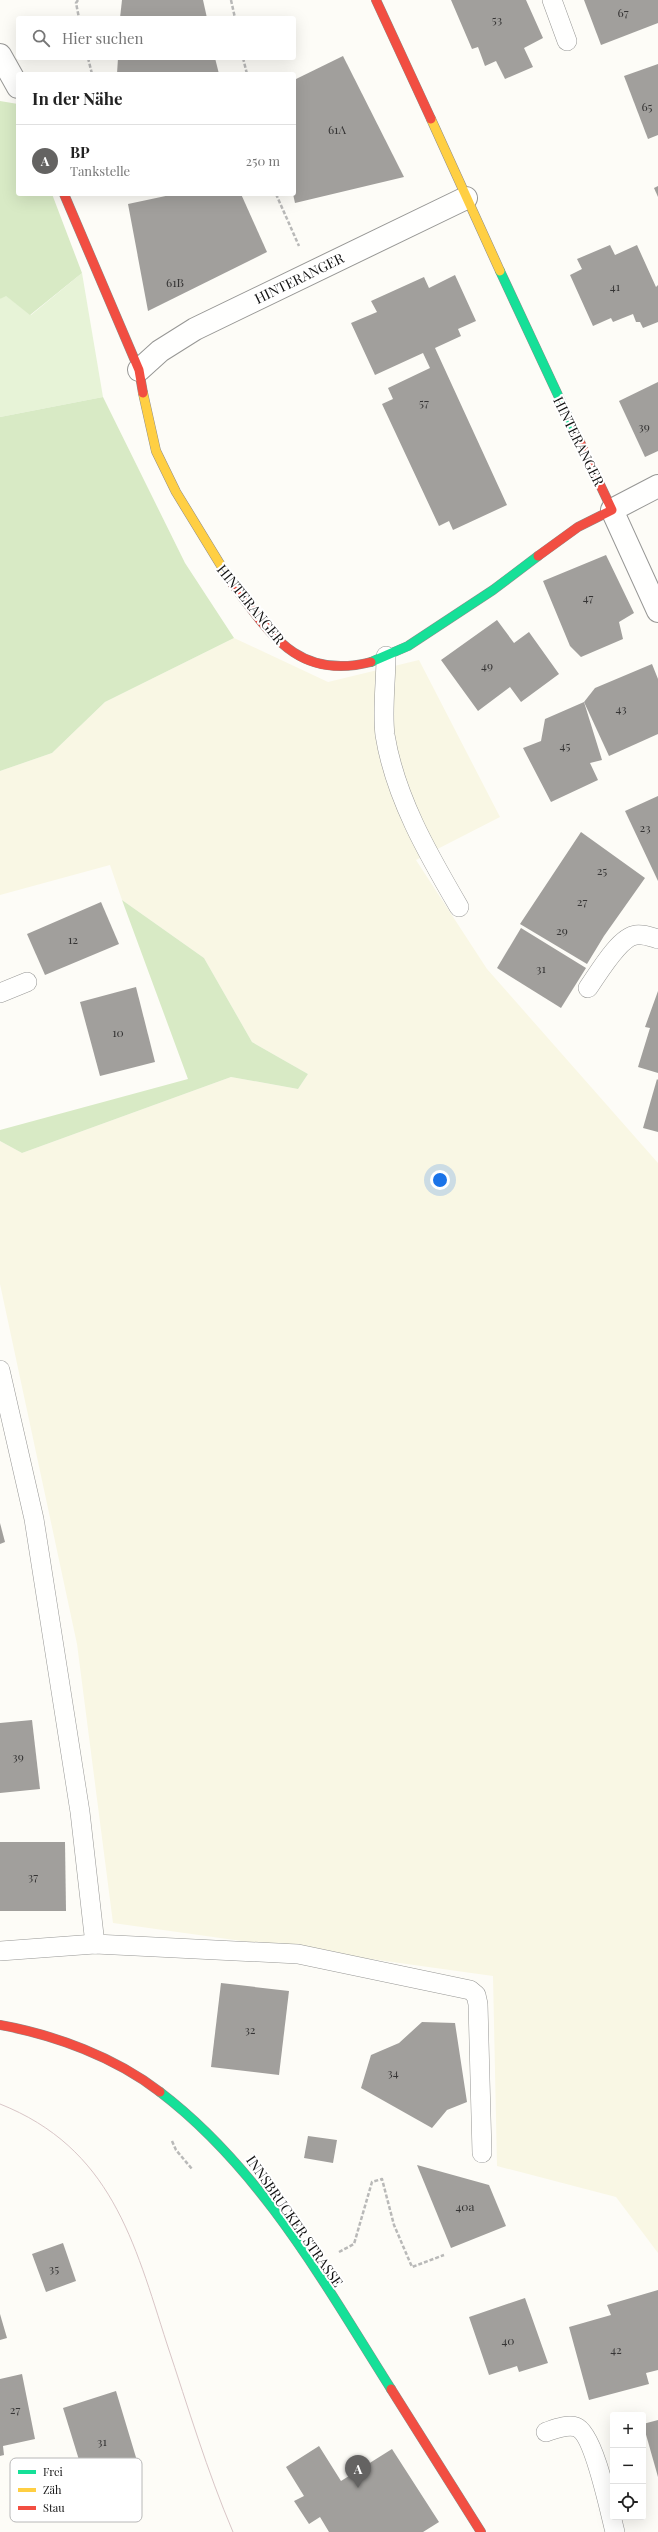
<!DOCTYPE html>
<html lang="de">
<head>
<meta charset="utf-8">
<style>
  body { margin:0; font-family:"Playfair Display",serif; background:#f2f2f2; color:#222 }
  .controls { position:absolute; right:12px; bottom:12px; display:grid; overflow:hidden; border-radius:4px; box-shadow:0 4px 16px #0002 }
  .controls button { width:36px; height:36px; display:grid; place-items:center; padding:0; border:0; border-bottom:1px solid #e0e0e0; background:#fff; color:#222; font:20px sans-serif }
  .you { position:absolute; left:440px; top:1180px; width:14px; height:14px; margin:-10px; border:3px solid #fff; border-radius:50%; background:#1a73e8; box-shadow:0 0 0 6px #1a73e833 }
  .badge { display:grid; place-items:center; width:26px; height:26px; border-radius:50%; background:#646362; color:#fff; font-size:13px; font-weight:700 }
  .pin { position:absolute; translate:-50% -33px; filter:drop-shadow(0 1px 2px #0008) }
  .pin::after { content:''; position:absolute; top:21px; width:14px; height:12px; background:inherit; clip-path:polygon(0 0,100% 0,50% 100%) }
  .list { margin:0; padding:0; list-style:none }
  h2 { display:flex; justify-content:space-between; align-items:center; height:52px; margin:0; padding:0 16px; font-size:17px }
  h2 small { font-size:13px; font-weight:400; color:#767676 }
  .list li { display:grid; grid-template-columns:26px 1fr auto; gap:12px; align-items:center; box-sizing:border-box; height:72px; padding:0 16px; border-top:1px solid #e0e0e0 }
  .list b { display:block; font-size:15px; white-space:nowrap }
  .list p { margin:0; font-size:13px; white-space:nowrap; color:#767676 }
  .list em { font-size:13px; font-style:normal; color:#767676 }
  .icon { flex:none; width:22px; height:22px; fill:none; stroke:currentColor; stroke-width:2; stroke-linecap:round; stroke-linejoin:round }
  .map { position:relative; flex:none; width:658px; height:2532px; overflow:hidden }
  .search { position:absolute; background:#fff; box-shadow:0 4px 16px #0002; left:16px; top:16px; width:280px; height:44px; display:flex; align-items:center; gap:10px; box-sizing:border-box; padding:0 14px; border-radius:4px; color:#767676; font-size:15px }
  .panel { position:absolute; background:#fff; box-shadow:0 4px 16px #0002; left:16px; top:72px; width:280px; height:124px; border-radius:4px }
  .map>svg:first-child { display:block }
  .farmland { fill:#f9f7e4 }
  .green { fill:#e7f3d7 }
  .forest { fill:#d8eac5 }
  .building { fill:#a19f9c }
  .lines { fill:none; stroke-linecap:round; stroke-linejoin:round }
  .lane-casing { stroke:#979795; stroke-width:20 }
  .street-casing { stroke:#979795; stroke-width:24 }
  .fast-casing { stroke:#8e8d8b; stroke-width:10 }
  .slow-casing { stroke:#8e8d8b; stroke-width:10 }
  .jam-casing { stroke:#8e8d8b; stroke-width:10 }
  .path { stroke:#b9b9b8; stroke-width:2.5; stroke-dasharray:4 2; stroke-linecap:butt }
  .lane { stroke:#fffffe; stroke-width:19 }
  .street { stroke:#fffffe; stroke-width:22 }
  .fast { stroke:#16e098; stroke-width:9 }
  .slow { stroke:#ffcf43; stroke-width:9 }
  .jam { stroke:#f24e42; stroke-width:9 }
  .tram { stroke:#d9c6c7; stroke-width:1 }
  .labels { text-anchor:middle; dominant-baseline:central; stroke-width:4; stroke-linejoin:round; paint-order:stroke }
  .number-label { font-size:12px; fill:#353434 }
  .street-label { font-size:14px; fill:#111; stroke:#fff }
  .key { fill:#fff; stroke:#b8b8b8; stroke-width:1 }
  .key-label { font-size:11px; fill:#111 }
</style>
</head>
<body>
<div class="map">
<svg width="658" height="2532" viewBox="0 0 658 2532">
  <rect width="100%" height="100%" fill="#fdfcf7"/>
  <path class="farmland" d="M234 638 328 682 419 660 500 817 416 860 487 969 658 1163V2253L616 2197 497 2166 493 1976 113 1923 77 1644 0 1284V1141L22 1153 231 1077 298 1089 308 1074 252 1042 204 958 122 900 110 865 0 895V771L52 753 105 702Z"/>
  <path class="green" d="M82 273 103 397 0 417V299L5 295 31 315Z"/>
  <g class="forest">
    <path d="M0 101 18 104V194H52L82 273 30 315 6 296 0 299Z"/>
    <path d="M103 397 185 563 234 638 105 702 52 753 0 771V417Z"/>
    <path d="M122 900 204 958 252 1042 308 1074 298 1089 231 1077 22 1153 0 1141V1130L188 1079Z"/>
  </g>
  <g class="building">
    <path d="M122 0H203L207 18H120Z"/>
    <path d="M451 0H526L543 38 524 48 533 67 505 79 496 61 485 66 478 47 472 49Z"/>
    <path d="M584 0H658V23L601 45Z"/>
    <path d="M343 56 404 177 295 203 293 194 294 80Z"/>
    <path d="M118 58H215L219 74H117Z"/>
    <path d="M658 64V135L648 139 624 76Z"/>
    <path d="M658 186V197L654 188Z"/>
    <path d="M175 194H241L267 252 148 311 128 204Z"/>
    <path d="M610 245 615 255 637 245 656 287 658 285V322L643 328 640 322H636L633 314 613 322 611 318 593 326 570 275 582 269 577 259Z"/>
    <path d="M455 275 476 321 458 329 461 336 435 348 507 505 453 530 449 521 439 526 382 404 393 399 388 388 430 368 423 353 375 375 351 323 377 312 371 301 424 277 429 288Z"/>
    <path d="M658 382V451L645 457 619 401Z"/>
    <path d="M606 555 634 613 619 622 623 639 581 657 570 646 543 581Z"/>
    <path d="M497 620 514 643 529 632 559 674 521 702 510 687 478 711 441 660Z"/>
    <path d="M652 664 658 679V734L609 756 584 702 595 688Z"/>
    <path d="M584 702 602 760 590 763 598 780 551 802 523 748 541 741 545 719Z"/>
    <path d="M658 796V881L625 811Z"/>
    <path d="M581 832 645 878 604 936 587 964 520 924Z"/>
    <path d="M101 902 119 944 45 975 27 934Z"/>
    <path d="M521 928 586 968 561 1008 497 968Z"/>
    <path d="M136 987 155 1062 100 1076 80 1002Z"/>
    <path d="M658 991V1073L638 1067 650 1028 645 1027Z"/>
    <path d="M657 1079 658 1080V1132L643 1128Z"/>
    <path d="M0 1523 5 1542 0 1544Z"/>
    <path d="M32 1720 40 1789 0 1793V1723Z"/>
    <path d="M0 1842H65L66 1911H0Z"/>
    <path d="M221 1983 289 1991 279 2075 211 2067Z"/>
    <path d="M422 2022 455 2023 467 2102 447 2110 432 2128 361 2088 371 2055 399 2043Z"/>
    <path d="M308 2136 337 2140 333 2163 304 2158Z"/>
    <path d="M417 2165 489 2185 506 2226 451 2248Z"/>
    <path d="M63 2243 76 2281 46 2292 32 2254Z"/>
    <path d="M658 2290V2370L646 2373 649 2384 589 2400 569 2327 611 2315 607 2305Z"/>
    <path d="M525 2298 548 2363 519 2372 517 2366 489 2375 469 2317Z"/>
    <path d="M0 2314 7 2338 0 2340Z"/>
    <path d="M22 2374 35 2439 3 2446 4 2455 0 2456V2379Z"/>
    <path d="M116 2391 141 2474 115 2482 123 2506 96 2515 63 2408Z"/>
    <path d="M658 2420V2477L643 2424Z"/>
    <path d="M319 2446 341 2481 392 2449 439 2522 423 2532H329L320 2517 309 2524 294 2501 304 2496 286 2467Z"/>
  </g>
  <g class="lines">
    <g class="lane-casing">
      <g id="lane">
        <path d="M552 0 567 41"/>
        <path d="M386 656C386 681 382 711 385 735 395 797 428 854 459 907"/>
        <path d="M588 988C598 974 619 937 636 935 644 934 651 937 658 939"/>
        <path d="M0 993 27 982"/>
        <path d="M0 1370 34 1519 80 1812 95 1944"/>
        <path d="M0 1951 95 1944 298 1954 470 1990 476 1995 478 2004 482 2153"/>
        <path d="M546 2432C555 2429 567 2424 576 2427 594 2433 610 2513 615 2532"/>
      </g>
    </g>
    <g class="street-casing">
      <g id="street">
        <path d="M0 55 18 87"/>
        <path d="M139 370 160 351 195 329 466 198"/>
        <path d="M658 486 612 510 658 611"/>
      </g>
    </g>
    <g class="fast-casing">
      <g id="fast">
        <path d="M500 271 578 438"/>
        <path d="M371 662 408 646 493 590 538 556"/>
        <path d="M160 2092C261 2169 324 2283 391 2389"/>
      </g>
    </g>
    <g class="slow-casing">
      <g id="slow">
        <path d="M431 119 500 271"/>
        <path d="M143 393 156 451 176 492 231 582"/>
      </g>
    </g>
    <g class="jam-casing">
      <g id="jam">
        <path d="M376 0 431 119"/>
        <path d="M64 194 139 370 143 393"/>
        <path d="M538 556 578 527 612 510 578 438"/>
        <path d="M231 582C270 633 297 681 371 662"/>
        <path d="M0 2025C55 2035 115 2057 160 2092"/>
        <path d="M391 2389 481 2532"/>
      </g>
    </g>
    <g class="path">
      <path d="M78 0 76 3 79 18"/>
      <path d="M231 0 235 18"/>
      <path d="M88 58 92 74"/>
      <path d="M243 58 247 74"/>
      <path d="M276 194 299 246"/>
      <path d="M172 2141 176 2150 192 2169"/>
      <path d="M339 2252 354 2244 372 2182 382 2179 394 2225 412 2267 444 2255"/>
    </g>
    <use href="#lane" class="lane"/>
    <use href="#street" class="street"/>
    <use href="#fast" class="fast"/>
    <use href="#slow" class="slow"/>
    <use href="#jam" class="jam"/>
    <path class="tram" d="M0 2104C111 2148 134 2241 167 2344 188 2407 207 2471 233 2532"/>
  </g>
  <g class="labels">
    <g class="number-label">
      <text x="623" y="12">67</text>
      <text x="497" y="19">53</text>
      <text x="647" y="106">65</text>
      <text x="337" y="129">61A</text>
      <text x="175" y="282">61B</text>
      <text x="615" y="286">41</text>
      <text x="424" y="402">57</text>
      <text x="644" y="426">39</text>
      <text x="588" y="597">47</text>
      <text x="487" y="665">49</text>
      <text x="621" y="708">43</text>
      <text x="565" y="745">45</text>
      <text x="645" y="827">23</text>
      <text x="602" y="870">25</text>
      <text x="582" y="901">27</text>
      <text x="562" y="930">29</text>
      <text x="73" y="939">12</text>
      <text x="541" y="968">31</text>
      <text x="118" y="1032">10</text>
      <text x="18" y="1756">39</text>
      <text x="33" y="1876">37</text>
      <text x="250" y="2029">32</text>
      <text x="393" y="2072">34</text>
      <text x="465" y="2206">40a</text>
      <text x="54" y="2268">35</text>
      <text x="508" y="2340">40</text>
      <text x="616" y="2349">42</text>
      <text x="15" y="2409">27</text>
      <text x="102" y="2441">31</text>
    </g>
    <g class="street-label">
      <text transform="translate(299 278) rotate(-26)">HINTERANGER</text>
      <text transform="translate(579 441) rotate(64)">HINTERANGER</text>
      <text transform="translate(251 604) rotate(51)">HINTERANGER</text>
      <text transform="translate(295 2221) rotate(55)">INNSBRUCKER STRASSE</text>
    </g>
  </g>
  <rect x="10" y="2458" width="132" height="64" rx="6" class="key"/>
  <rect x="18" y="2470" width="18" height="4" fill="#16e098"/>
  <rect x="18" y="2488" width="18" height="4" fill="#ffcf43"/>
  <rect x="18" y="2506" width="18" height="4" fill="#f24e42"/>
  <g class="key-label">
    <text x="43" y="2476">Frei</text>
    <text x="43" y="2494">Zäh</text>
    <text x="43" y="2512">Stau</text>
  </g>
</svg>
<div class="controls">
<button>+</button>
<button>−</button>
<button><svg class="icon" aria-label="locate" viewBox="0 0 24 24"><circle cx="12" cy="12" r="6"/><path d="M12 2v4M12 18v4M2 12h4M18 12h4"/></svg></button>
</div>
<div class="you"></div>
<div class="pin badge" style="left:358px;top:2488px">A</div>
<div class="search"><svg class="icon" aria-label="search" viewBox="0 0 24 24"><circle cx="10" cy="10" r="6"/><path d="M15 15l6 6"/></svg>Hier suchen</div>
<section class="panel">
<h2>In der Nähe<small></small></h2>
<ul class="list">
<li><span class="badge">A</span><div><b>BP</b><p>Tankstelle</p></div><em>250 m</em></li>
</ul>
</section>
</div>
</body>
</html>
